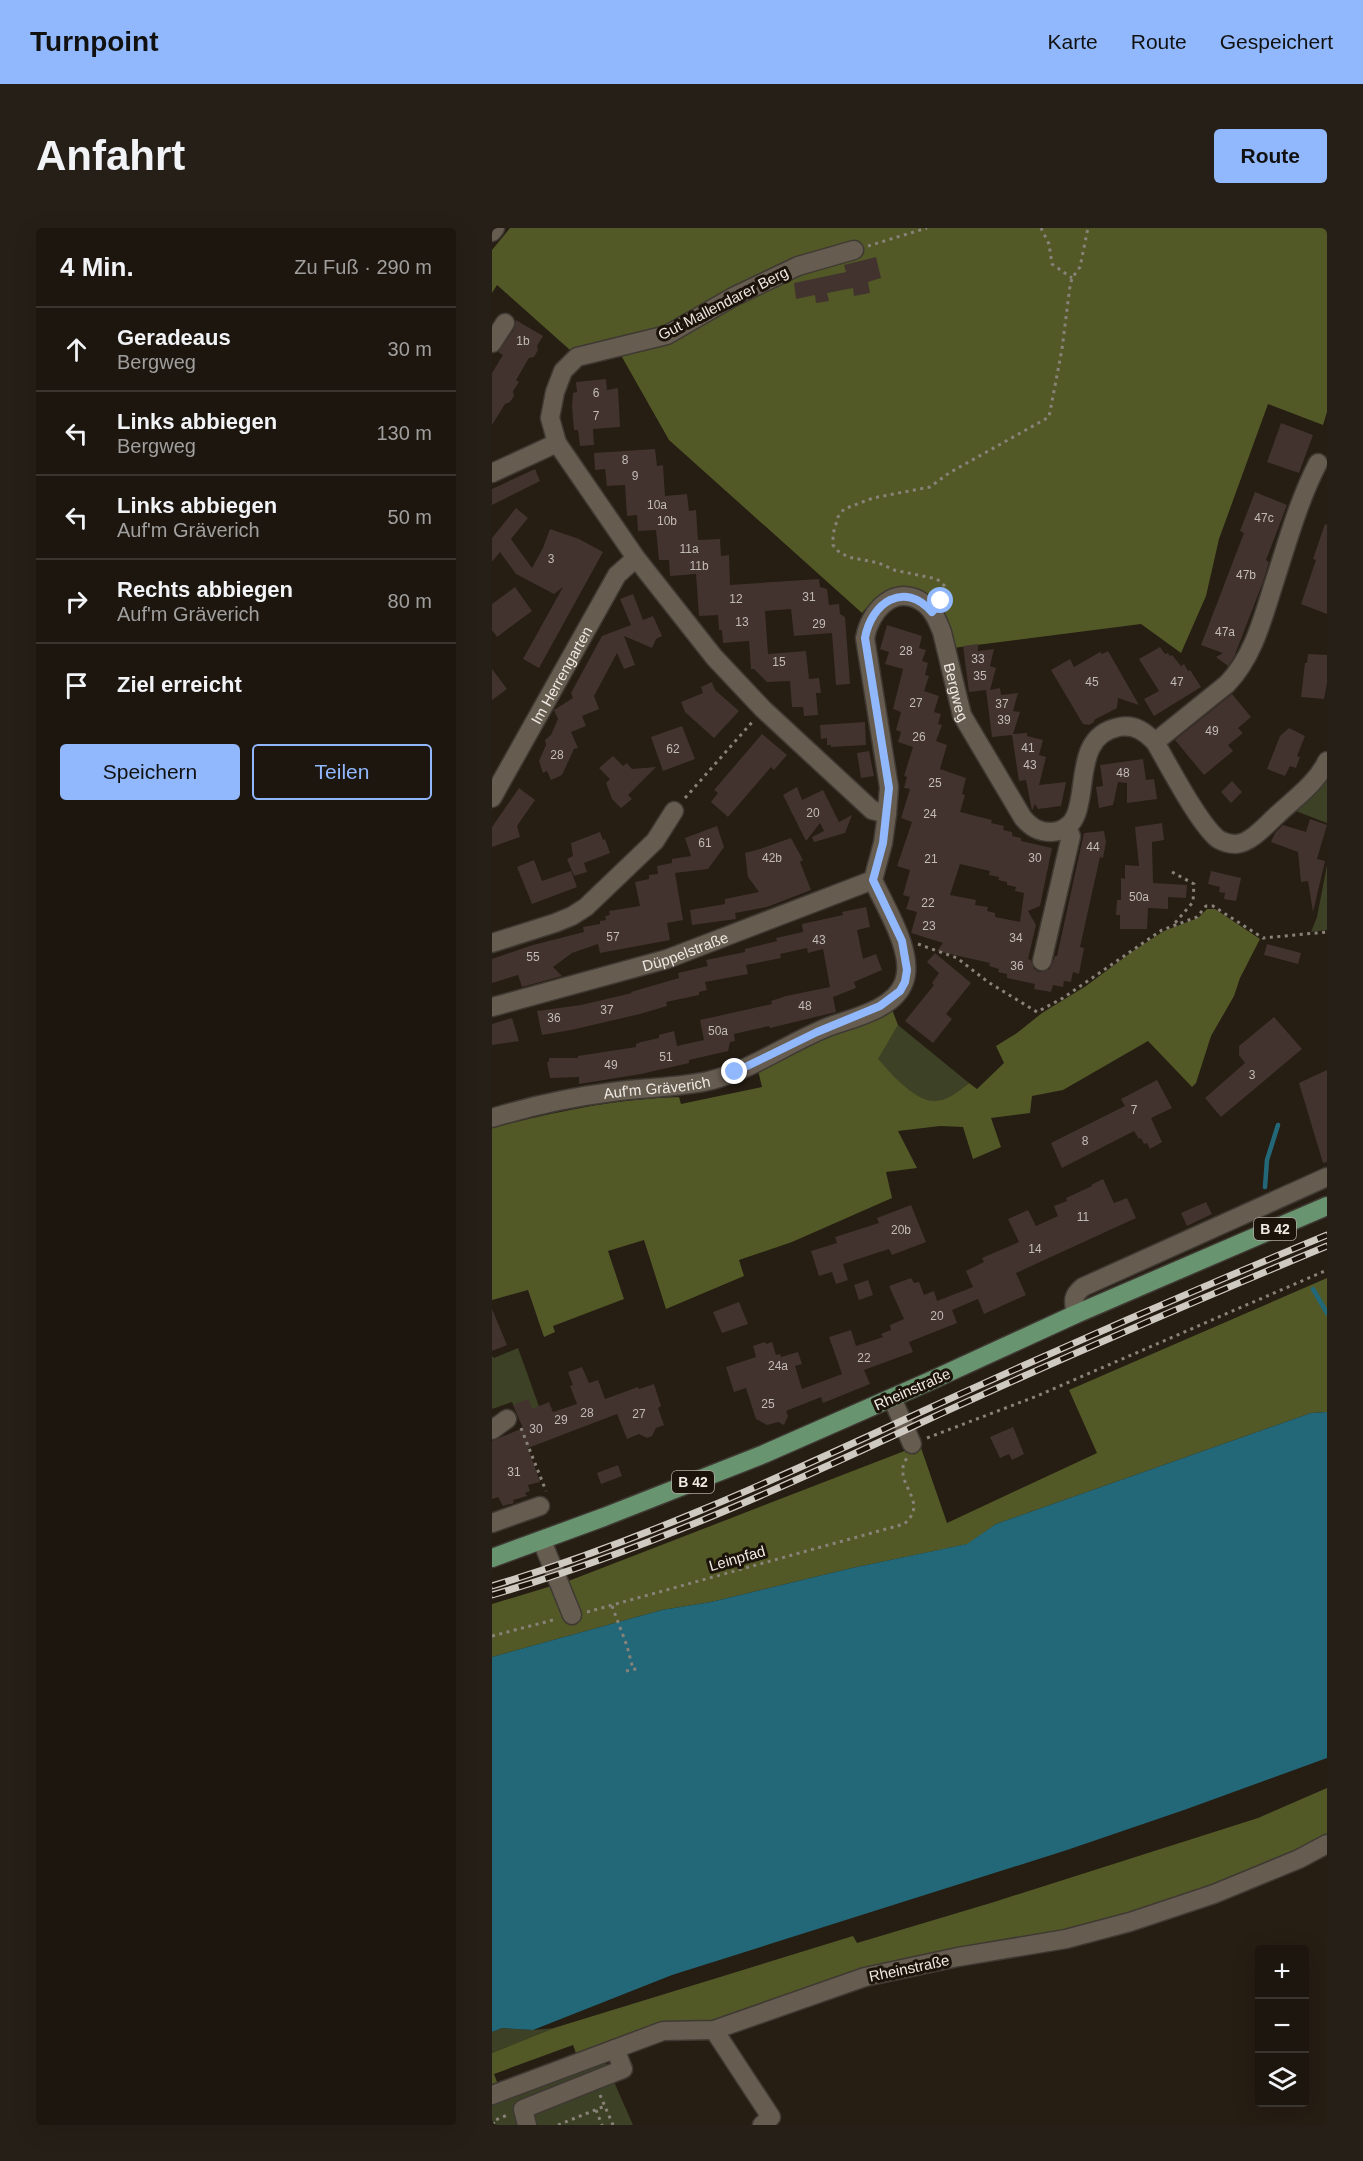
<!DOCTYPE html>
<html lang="de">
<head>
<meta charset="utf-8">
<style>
  body { margin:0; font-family:Helvetica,sans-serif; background:#251f17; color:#f1f3f6 }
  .controls { position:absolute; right:18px; bottom:18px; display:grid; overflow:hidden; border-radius:6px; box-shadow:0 6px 24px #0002 }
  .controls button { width:54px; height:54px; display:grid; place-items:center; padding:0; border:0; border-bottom:2px solid #3a352e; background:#1c160e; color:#f1f3f6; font:30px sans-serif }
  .stop { position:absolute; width:18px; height:18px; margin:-14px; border:4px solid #91b8fd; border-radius:50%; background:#fff }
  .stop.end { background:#91b8fd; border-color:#fff; box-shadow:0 2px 6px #0008 }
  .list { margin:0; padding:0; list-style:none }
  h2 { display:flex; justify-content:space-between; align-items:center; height:78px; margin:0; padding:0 24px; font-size:26px }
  h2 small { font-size:20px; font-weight:400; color:#a09f9e }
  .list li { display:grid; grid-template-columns:39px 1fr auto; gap:18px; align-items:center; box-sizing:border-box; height:84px; padding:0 24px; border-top:2px solid #3a352e }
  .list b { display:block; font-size:22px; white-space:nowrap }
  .list p { margin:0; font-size:20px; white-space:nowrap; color:#a09f9e }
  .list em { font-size:20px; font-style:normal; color:#a09f9e }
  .actions { display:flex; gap:12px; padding:18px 24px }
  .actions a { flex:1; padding:14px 0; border:2px solid #91b8fd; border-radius:6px; text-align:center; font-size:21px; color:#91b8fd }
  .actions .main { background:#91b8fd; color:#111 }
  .icon { flex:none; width:33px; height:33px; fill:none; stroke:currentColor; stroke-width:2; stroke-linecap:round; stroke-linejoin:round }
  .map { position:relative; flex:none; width:835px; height:1897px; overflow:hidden; border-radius:6px }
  header { display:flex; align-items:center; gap:36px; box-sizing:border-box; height:84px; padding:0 30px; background:#91b8fd; color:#111 }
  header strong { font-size:28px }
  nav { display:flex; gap:33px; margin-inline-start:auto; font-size:21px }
  .intro { display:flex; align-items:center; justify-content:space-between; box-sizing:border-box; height:144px; padding:0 36px }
  h1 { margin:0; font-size:42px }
  .button { padding:15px 27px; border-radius:6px; background:#91b8fd; color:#111; font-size:21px; font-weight:700 }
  main { display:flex; gap:36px; padding:0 36px }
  aside { flex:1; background:#1c160e; border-radius:6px; box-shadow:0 6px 24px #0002 }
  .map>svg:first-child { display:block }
  .green { fill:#3d4125 }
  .forest { fill:#525927 }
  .water { fill:#236879 }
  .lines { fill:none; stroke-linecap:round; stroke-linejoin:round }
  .stream { stroke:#236879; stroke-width:4.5 }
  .building { fill:#42332f; fill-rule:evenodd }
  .minor-casing { stroke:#3f3933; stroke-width:21 }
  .major-casing { stroke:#3f3933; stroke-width:21 }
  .path { stroke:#898279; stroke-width:3; stroke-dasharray:3 4.5; stroke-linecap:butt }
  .minor { stroke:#665c50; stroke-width:18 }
  .major { stroke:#699470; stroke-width:18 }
  .rail-casing { stroke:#cec9c1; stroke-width:7 }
  .rail { stroke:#1c140a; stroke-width:4.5; stroke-dasharray:14; stroke-linecap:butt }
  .route { stroke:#91b8fd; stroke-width:8 }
  .labels { text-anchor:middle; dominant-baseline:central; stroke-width:6; stroke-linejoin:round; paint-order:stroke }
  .number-label { font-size:12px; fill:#c3bcb5 }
  .shield { fill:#1c140a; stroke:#afa9a1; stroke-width:1.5 }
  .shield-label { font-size:14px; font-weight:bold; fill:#eee9e2 }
  .street-label { font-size:15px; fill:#eee9e2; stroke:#1c140a }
</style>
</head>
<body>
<header>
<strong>Turnpoint</strong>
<nav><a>Karte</a><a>Route</a><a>Gespeichert</a></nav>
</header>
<div class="intro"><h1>Anfahrt</h1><a class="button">Route</a></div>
<main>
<aside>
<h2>4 Min.<small>Zu Fuß · 290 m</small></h2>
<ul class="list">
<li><svg class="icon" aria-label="ahead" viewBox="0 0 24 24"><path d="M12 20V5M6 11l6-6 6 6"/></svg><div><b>Geradeaus</b><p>Bergweg</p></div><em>30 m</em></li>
<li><svg class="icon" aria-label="left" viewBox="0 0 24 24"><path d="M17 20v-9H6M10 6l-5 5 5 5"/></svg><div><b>Links abbiegen</b><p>Bergweg</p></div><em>130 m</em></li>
<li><svg class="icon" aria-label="left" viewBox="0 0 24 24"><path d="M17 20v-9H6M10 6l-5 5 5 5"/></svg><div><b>Links abbiegen</b><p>Auf'm Gräverich</p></div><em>50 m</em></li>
<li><svg class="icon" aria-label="right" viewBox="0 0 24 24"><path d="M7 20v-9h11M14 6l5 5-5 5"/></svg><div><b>Rechts abbiegen</b><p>Auf'm Gräverich</p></div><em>80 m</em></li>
<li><svg class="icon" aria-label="arrive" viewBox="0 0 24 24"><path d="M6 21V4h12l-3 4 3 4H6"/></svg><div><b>Ziel erreicht</b></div></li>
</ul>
<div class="actions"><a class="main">Speichern</a><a>Teilen</a></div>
</aside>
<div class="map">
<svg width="835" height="1897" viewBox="0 0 835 1897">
  <rect width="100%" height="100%" fill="#261d13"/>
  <g class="green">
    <path d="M835 548V595L801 582Z"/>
    <path d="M835 637V702L819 704 825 689Z"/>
    <path d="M406 797 477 855C468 862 455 873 443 874 423 874 398 844 385 831Z"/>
    <path d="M26 1120 49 1184 28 1193 20 1174 0 1181V1128L2 1130Z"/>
    <path d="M10 1800 41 1802 62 1800 0 1825V1804Z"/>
    <path d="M112 1831 141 1897H0V1874Z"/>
  </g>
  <g class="forest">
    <path d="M18 0H835V184L831 197 776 176 727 311 714 368 689 425 649 396 461 420C459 409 458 394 452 384 444 368 416 355 399 361 387 365 378 376 370 385L177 212 122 115 78 122 5 57 0 65V22Z"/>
    <path d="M715 681H723L768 711 748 750 742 768 719 808 704 855 700 859 656 813 571 862 540 868 538 885 499 890 509 919 481 931 471 899 448 898 406 903 425 940 394 944 400 970 300 1014 247 1032 252 1048 174 1081 152 1012 116 1023 132 1071 61 1098 63 1104 52 1109 36 1062 0 1072V900C62 884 123 871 187 869L189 876 270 859 265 838 399 779 406 797 386 831C398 844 423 874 443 873 455 873 468 862 477 855L485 861 512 835 504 818 525 805 550 785 594 758 641 723 672 703 706 690Z"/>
    <path d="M835 1050V1184L819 1185 504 1296 476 1316 360 1340 219 1374 170 1382 0 1429V1376L79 1352 428 1217 455 1295 605 1225 577 1162Z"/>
    <path d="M835 1560V1607L730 1659 637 1690 85 1828 81 1817 2 1846 7 1859 0 1861V1825L62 1800 361 1708 365 1715 502 1674 766 1590Z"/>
  </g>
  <path class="water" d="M835 1184V1530L692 1582 575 1622 180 1747 41 1802 10 1800 0 1804V1429L170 1382 219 1374 360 1340 475 1316 504 1296 819 1185Z"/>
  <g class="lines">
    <g class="stream">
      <path d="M773 959 775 932 786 897"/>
      <path d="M821 1061 835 1085"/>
    </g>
  </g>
  <g class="building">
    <path d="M384 29 389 50 376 54 378 65 362 68 361 60 335 65 337 73 324 75 323 67 304 71 302 55 354 44 352 37Z"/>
    <path d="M24 92 51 108 45 118 46 122 42 129 37 130 24 152 27 154 21 163 22 168 18 174 13 176 0 197V145L11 127 6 124 22 101Z"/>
    <path d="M114 151 115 162 126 160 128 199 101 201 102 217 88 218 86 202H82L80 178 81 165 85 164 84 154Z"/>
    <path d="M789 195 821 207 807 245 775 234Z"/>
    <path d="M163 221 165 238 171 237 173 268 195 266 197 283 204 282 206 312 228 311 229 328 237 327 238 357 327 351 328 359 335 361 337 377 347 376 348 386 353 389 358 456 344 457 340 405 302 408 299 381 273 383 276 426 314 423 317 451 327 450 329 465H324L326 487 312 488 311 479H300L298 453 275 454 262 441H259L257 413 231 415 230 402H227L226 387 207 388 204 346 178 348 177 332H167L164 302 146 303 145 287 135 288 133 257 115 258 113 241 103 242 102 225Z"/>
    <path d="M43 241 48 253 0 277V261Z"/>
    <path d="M763 264 795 277 774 332 777 334 771 354 742 429 736 438 724 429 731 425 709 417 752 305 748 303Z"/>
    <path d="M24 280 36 290 19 311 40 340 51 320 58 301 87 311 111 324 47 440 31 431 71 359 62 366 24 346 8 324 0 334V310Z"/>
    <path d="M833 296 835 297V386L809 376 824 332 821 331Z"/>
    <path d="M23 359 40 383 5 409 0 402V376Z"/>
    <path d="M141 366 151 392 161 388 170 408 164 411 160 420 132 408 143 437 132 441 125 425 102 468 107 481 90 488 94 498 79 504 86 520 82 521 70 547 59 552 55 543 51 545 47 533 54 517 53 512 59 507 66 491 62 482 81 470 79 465 110 408 139 397 128 371Z"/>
    <path d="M395 397 430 408 427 420 434 422 430 433 436 435 433 447 437 448 432 463 447 468 442 484 449 486 446 496 450 497 444 513 455 517 448 541 474 550 470 566 473 567 468 584 500 592 499 595 512 598 511 602 520 604V608L529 610V613L560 620 548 678 536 683 544 697 536 731 539 732 542 741 547 744 558 741 563 728H565L592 605 612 603 614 614 611 630 608 629 588 719 592 720 587 746 581 744 579 754 572 753 571 759 561 757 559 764 542 761 543 756 515 750V746L506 744 507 741 497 738 498 735 445 723 451 715 419 705 425 684 414 681 418 669 411 667 418 642 405 638 420 594 409 590 418 561 412 560 415 549 412 548 421 519 406 514 409 504 404 502 409 484 401 481 411 441 393 436 397 424 388 421ZM468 636 498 643 497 647 507 649 506 652 515 654V657L524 659 523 663 532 665 528 694 503 689V685L495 683 496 679 483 677 484 672 458 667Z"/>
    <path d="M486 416V423L502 421 498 438 504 440 498 462 508 460 509 467 526 465 521 483 528 484 521 506 535 505V508L551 512 547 527 554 529 547 557 574 554 569 578 546 581 543 576 540 583 534 552 527 553 520 507 500 509 494 462 477 464 471 418Z"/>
    <path d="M668 419 673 426 676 425 678 428 680 427 689 438 692 436 696 443 698 442 709 459 662 488 652 471 667 463 647 431Z"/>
    <path d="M616 423 647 477 626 470 625 480 602 492V494L597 497 591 496 559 442 578 431 582 439 608 424 610 426Z"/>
    <path d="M816 426 835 427V455L832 471 809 469 813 435H815Z"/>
    <path d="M0 441 15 461 0 472Z"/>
    <path d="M220 454 223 462 247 483 222 510 193 484 189 474 211 465 209 459Z"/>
    <path d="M740 466 759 489 746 500 751 505 736 517 741 523 712 547 683 512Z"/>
    <path d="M373 494 374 517 339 519V517H335V510L329 511 328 497Z"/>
    <path d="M190 498 203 531 171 543 159 509Z"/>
    <path d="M797 500 813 508 805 528 808 529 804 540 798 538 793 548 775 541 788 508Z"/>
    <path d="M270 506 295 527 282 542 279 539 236 589 219 574 226 565 222 562Z"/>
    <path d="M377 523 382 548 369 550 365 525Z"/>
    <path d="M121 528 131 538 135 535 140 541 164 539 136 567 140 571 129 580 120 571 114 555 118 551 107 540Z"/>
    <path d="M651 531 654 552 662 551 665 571 635 575V555L626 554 621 577 607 580 604 559 611 558 608 537Z"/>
    <path d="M740 553 750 564 739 575 729 564Z"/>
    <path d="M305 559 310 572 331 562 347 594 360 587 353 605 322 614 320 609 332 603 328 595 314 613 291 567Z"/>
    <path d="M27 560 43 572 25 598 28 609 0 619V599Z"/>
    <path d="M818 591 835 597 825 631 833 633 821 684 816 653 809 654 806 624 779 614 783 605 791 597 814 604Z"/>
    <path d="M670 595 672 612 660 614 661 655 695 657 694 670 676 669V681L656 680 655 701H628V687H624L625 672H629V650L633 651V637L647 638 643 599Z"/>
    <path d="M225 598 232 619 216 641 183 645 191 692 175 695 178 712 108 725 106 716 80 725 61 739 70 748 30 759 26 747 0 755V731L41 717 92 704 91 699 108 696V693L114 692 113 688 118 687 117 683 148 678 143 654 157 651V647L166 646 165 638 180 635V631L199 628 193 610Z"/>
    <path d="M108 604 111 612 113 611 118 625 92 635 95 644 82 648 75 631 81 628 79 615Z"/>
    <path d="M299 610 311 632 308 634 319 662 275 679 243 685 244 691 200 697 198 682 233 676V671L267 664 256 649 253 625 268 621Z"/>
    <path d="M42 632 50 653 79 643 85 659 40 676 25 639Z"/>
    <path d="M719 643 749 650 744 673 732 671 733 665 727 664 728 659 716 656Z"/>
    <path d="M374 679 378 699 365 702 371 731 384 726 390 742 362 754 364 760 341 769 344 784 278 800 277 798 242 806 243 813 238 814 236 823 197 832V835L149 846 87 856V849L58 850 55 834H57V830H86V828L144 819V816L149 814 167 810V807L182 803 185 818 212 812 208 792 280 776 279 773 294 768 338 759 331 721 316 725 315 720 288 726 289 730 254 737 256 746 213 754 215 762 207 764V767L174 774 175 778 148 786 79 802 50 807 45 783 89 777 140 765 139 764 187 750 186 745 216 738 214 732 253 724V721L285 713 284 710 311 704 310 696 351 687 350 684Z"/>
    <path d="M775 716 809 725 806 736 772 727Z"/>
    <path d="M443 725 479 755 454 786 460 791 441 815 413 793 442 757 440 755 447 745 435 734Z"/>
    <path d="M782 789 810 821 729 889 713 870 753 835 747 827V818Z"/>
    <path d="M20 790 27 813 0 817V796Z"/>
    <path d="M835 842V934L831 935 807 855Z"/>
    <path d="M665 852 680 880 659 890 670 914 658 921 655 915 652 916 649 910 647 911 642 903 570 940 559 915 633 878 629 871Z"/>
    <path d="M611 951 622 975 635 970 644 990 524 1045 534 1067 492 1086 486 1071 460 1082 465 1095 417 1114 421 1124 372 1142 378 1156 331 1175 329 1169 294 1183 296 1188 292 1197 286 1194 275 1197 264 1191 254 1160 242 1164 234 1139 264 1129 261 1118 273 1114 274 1116 280 1114 284 1127 288 1126 289 1129 306 1124 310 1136 303 1138 310 1161 350 1146 337 1109 359 1102 364 1118 391 1109 389 1106 399 1102 398 1097 412 1091 397 1058 419 1050 422 1055 427 1054 432 1067 442 1063 445 1073 481 1059 474 1043 492 1034 490 1030 527 1014 516 991 536 982 544 998 566 988 562 978 575 973 574 970 600 958 599 957Z"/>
    <path d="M714 974 720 986 695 998 689 985Z"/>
    <path d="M419 977 434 1014 400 1027 397 1021 351 1036 356 1052 344 1056 340 1044 327 1048 319 1023 345 1015 343 1009 387 995 385 990Z"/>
    <path d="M376 1052 381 1067 367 1072 362 1057Z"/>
    <path d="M247 1074 256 1096 230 1105 221 1084Z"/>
    <path d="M0 1081 15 1117 0 1123Z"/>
    <path d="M90 1139 97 1155 106 1152 113 1171 146 1159 147 1161 162 1156 169 1178 166 1180 172 1197 164 1200 160 1208 155 1210 147 1206 135 1211 125 1186 36 1220 48 1254 36 1257 38 1263 33 1265 35 1268 21 1272 22 1275 11 1278 6 1269 0 1271V1213L31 1200 21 1177 36 1171 40 1181 57 1174 61 1184 85 1176 78 1158 81 1157 76 1144Z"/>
    <path d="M521 1199 532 1226 520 1232 517 1226 508 1230 498 1209Z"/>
    <path d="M126 1237 130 1248 109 1256 105 1245Z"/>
  </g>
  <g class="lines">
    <g class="minor-casing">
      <g id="minor">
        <path d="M0 4 3 0"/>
        <path d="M362 22 306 38 241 69 175 107 85 129 71 143 63 164 58 190 65 215 144 330 222 429 271 481 380 582 395 586 391 615 381 652"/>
        <path d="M0 115 13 95"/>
        <path d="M0 245 65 215"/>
        <path d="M663 514 735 456C762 428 771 389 783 352 796 312 807 272 826 235"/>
        <path id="s1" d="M0 570 125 347 144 330"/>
        <path id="s2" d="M395 586 397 559 373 410C378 382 404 354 433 376 442 383 446 394 450 404L470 487 531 590C539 599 546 604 559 604 611 602 568 510 627 499 643 496 653 504 663 514 677 538 707 596 726 611 731 614 738 616 744 616 759 615 774 597 785 587 802 571 825 555 835 533"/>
        <path d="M0 715 63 695 80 688 94 679 163 613 182 583"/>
        <path d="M550 733 579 608 574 599"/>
        <path id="s3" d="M0 779 175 731 381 652"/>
        <path id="s4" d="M0 890C39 878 80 869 120 864 154 859 187 860 220 852 261 841 296 815 336 799 360 790 402 782 412 754 423 725 393 679 381 652"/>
        <path d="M584 1086C581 1073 580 1068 591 1059L835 949"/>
        <path d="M400 1170 420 1216"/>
        <path d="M0 1202 15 1191"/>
        <path d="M0 1295 48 1278"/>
        <path d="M50 1313 80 1387"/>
        <path d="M222 1802 279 1889 270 1897"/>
        <path d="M0 1867 171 1803 222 1802 373 1749 466 1729 574 1711 638 1694 722 1666 807 1631 835 1616"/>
        <path d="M35 1897 31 1881 131 1841 123 1821"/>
      </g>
    </g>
    <g class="major-casing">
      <path id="major" d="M0 1330 112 1289 272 1226 438 1153 584 1086 835 978"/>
    </g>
    <g class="path">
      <path d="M549 0 557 16 560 36 580 50"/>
      <path d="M376 18 435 0"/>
      <path d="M450 372 454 359 445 351 402 342 387 335 356 329 346 323 341 317V306L346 289 352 281 381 270 438 259 457 245 557 189 570 121 578 58 580 50 588 39 596 0"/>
      <path d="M193 570 262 492"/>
      <path d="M680 644 702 656 701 674 683 695"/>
      <path d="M426 716 465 730 496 754 545 784 571 770 670 702 705 689 714 678H721L771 710 835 704"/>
      <path d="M29 1200 54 1263"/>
      <path d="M435 1210 545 1168 835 1042"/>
      <path d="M120 1378 135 1418 141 1441"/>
      <path d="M95 1384 412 1296C436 1276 408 1260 411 1240 411 1236 413 1233 415 1230"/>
      <path d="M0 1408 65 1391"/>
      <path d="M134 1443 148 1440"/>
      <path d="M108 1867 121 1897"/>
      <path d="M104 1882 110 1897"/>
      <path d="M2 1897 1 1893 18 1886"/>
      <path d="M66 1897 113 1878"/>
    </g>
    <use href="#minor" class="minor"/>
    <use href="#major" class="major"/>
    <g class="rail-casing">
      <g id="rail">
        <path d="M0 1358C144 1315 282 1252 418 1189 555 1126 695 1065 835 1007"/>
        <path d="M0 1367C145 1325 285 1262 422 1198 558 1135 696 1076 835 1018"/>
      </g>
    </g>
    <use href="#rail" class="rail"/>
  </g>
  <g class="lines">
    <path class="route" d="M243 844 325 804 388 778 408 763 413 754 415 742 410 713 381 652 391 615 397 560 373 410C379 375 412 352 440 384L449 373"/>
  </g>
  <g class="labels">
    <g class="number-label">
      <text x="31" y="113">1b</text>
      <text x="104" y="165">6</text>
      <text x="104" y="188">7</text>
      <text x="133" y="232">8</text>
      <text x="143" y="248">9</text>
      <text x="165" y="277">10a</text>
      <text x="772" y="290">47c</text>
      <text x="175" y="293">10b</text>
      <text x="197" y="321">11a</text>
      <text x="59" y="331">3</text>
      <text x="207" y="338">11b</text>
      <text x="754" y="347">47b</text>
      <text x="317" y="369">31</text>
      <text x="244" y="371">12</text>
      <text x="250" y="394">13</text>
      <text x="327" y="396">29</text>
      <text x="733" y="404">47a</text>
      <text x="414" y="423">28</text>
      <text x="486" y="431">33</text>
      <text x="287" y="434">15</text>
      <text x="488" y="448">35</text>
      <text x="600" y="454">45</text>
      <text x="685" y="454">47</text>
      <text x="424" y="475">27</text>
      <text x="510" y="476">37</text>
      <text x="512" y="492">39</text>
      <text x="720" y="503">49</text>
      <text x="427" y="509">26</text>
      <text x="536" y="520">41</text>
      <text x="181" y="521">62</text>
      <text x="65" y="527">28</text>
      <text x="538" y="537">43</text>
      <text x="631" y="545">48</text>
      <text x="443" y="555">25</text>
      <text x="321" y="585">20</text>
      <text x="438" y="586">24</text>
      <text x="213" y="615">61</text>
      <text x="601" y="619">44</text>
      <text x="280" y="630">42b</text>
      <text x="543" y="630">30</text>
      <text x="439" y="631">21</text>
      <text x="647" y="669">50a</text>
      <text x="436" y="675">22</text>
      <text x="437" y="698">23</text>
      <text x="121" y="709">57</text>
      <text x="524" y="710">34</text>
      <text x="327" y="712">43</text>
      <text x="41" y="729">55</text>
      <text x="525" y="738">36</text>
      <text x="313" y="778">48</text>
      <text x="115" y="782">37</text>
      <text x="62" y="790">36</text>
      <text x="226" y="803">50a</text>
      <text x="174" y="829">51</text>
      <text x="119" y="837">49</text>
      <text x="760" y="847">3</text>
      <text x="642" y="882">7</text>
      <text x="593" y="913">8</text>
      <text x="591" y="989">11</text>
      <text x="409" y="1002">20b</text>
      <text x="543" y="1021">14</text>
      <text x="445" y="1088">20</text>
      <text x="372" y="1130">22</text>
      <text x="286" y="1138">24a</text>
      <text x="276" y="1176">25</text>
      <text x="95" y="1185">28</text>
      <text x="147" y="1186">27</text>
      <text x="69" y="1192">29</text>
      <text x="44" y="1201">30</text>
      <text x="22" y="1244">31</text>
    </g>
    <g class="shield">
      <rect x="762" y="990" width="42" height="22" rx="4.5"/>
      <rect x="180" y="1243" width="42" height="22" rx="4.5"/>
    </g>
    <g class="shield-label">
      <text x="783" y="1001">B 42</text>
      <text x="201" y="1254">B 42</text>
    </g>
    <g class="street-label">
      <text transform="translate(231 75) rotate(-27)">Gut Mallendarer Berg</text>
      <text stroke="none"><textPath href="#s1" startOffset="141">Im Herrengarten</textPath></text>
      <text stroke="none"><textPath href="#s2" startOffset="357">Bergweg</textPath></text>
      <text stroke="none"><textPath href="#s3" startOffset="201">Düppelstraße</textPath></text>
      <text stroke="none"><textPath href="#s4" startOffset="168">Auf'm Gräverich</textPath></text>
      <text transform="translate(420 1161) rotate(-24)">Rheinstraße</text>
      <text transform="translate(245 1330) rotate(-16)">Leinpfad</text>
      <text transform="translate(417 1740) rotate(-12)">Rheinstraße</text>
    </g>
  </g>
</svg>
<div class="controls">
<button>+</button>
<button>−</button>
<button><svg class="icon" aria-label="layers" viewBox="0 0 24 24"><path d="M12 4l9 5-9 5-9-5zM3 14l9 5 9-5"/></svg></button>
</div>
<div class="stop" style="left:449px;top:373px"></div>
<div class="stop end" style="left:243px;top:844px"></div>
</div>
</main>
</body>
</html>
